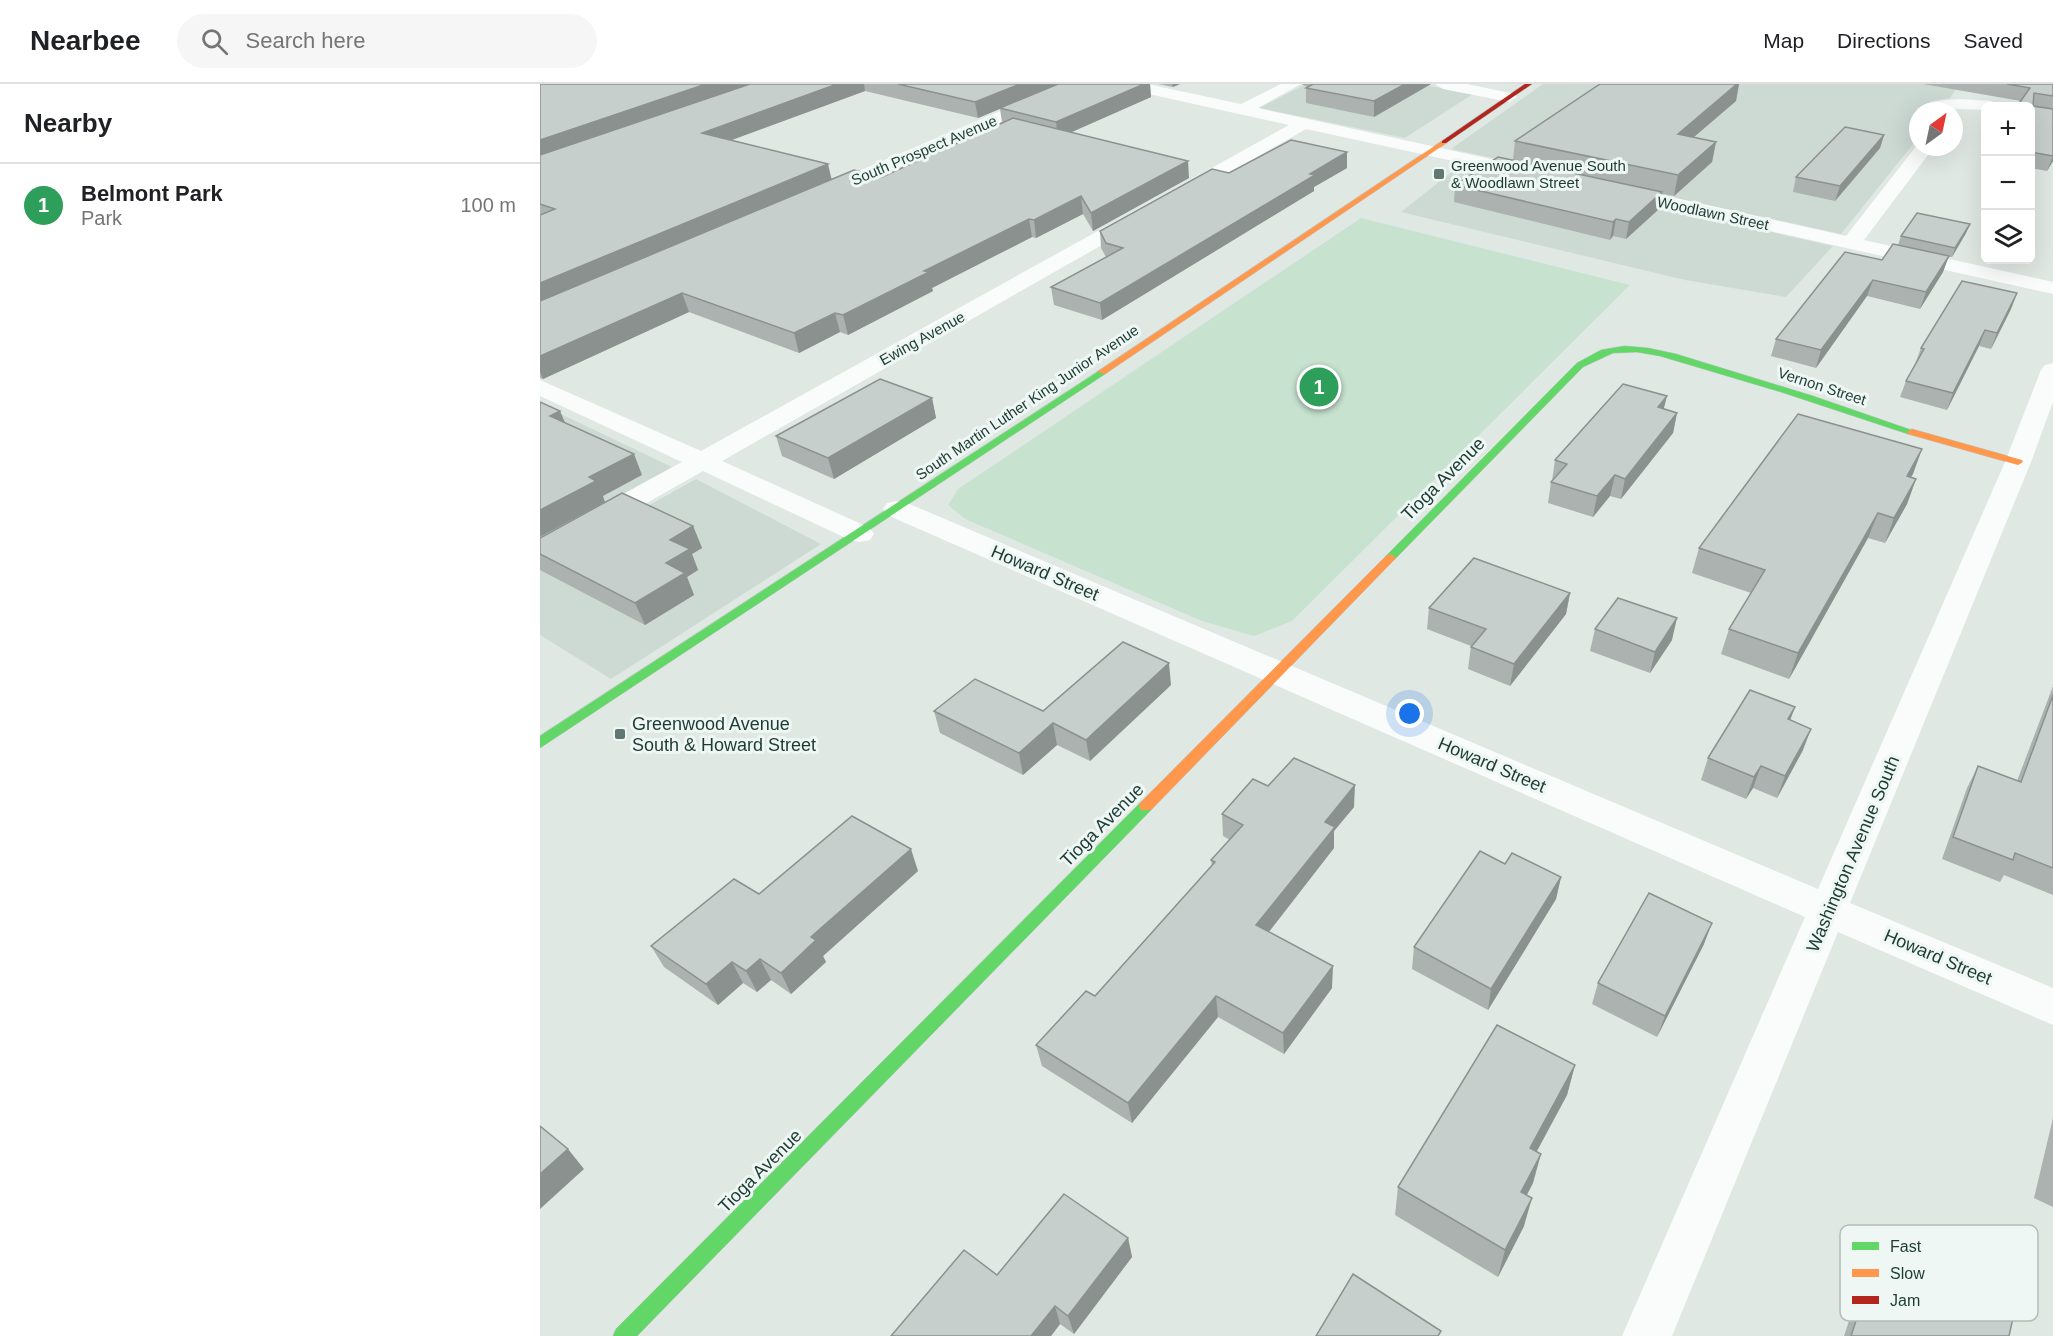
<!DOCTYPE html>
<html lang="en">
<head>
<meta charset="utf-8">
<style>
  body { margin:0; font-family:Helvetica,sans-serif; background:#f6f6f6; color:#202124 }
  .controls { position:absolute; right:18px; top:18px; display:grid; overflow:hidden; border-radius:9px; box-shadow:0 6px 24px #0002 }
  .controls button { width:54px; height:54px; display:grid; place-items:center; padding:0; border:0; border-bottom:2px solid #e0e0e0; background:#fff; color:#202124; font:30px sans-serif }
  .compass { position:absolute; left:1369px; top:18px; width:54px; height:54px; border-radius:50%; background:#fff; box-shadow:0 6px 24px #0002; rotate:33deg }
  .you { position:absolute; left:870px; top:630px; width:21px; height:21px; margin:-15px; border:4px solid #fff; border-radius:50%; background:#1a73e8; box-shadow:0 0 0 9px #1a73e833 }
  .badge { display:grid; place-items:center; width:39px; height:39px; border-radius:50%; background:#2563eb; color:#fff; font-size:20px; font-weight:700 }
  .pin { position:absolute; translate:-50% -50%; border:3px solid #fff; box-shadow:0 2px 6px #0006 }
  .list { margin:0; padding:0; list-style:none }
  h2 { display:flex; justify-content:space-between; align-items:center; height:78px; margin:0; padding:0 24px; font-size:26px }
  h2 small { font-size:20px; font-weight:400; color:#757577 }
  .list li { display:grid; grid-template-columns:39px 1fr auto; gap:18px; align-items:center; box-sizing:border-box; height:84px; padding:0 24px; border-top:2px solid #e0e0e0 }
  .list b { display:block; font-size:22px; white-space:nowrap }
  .list p { margin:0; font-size:20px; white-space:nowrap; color:#757577 }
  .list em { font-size:20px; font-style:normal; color:#757577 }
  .icon { flex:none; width:33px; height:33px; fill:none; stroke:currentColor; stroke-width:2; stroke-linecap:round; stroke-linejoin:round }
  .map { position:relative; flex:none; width:1513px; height:1252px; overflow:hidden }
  header { display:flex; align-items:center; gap:36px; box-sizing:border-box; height:84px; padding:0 30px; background:#fff; border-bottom:2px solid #e0e0e0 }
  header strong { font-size:28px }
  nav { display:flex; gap:33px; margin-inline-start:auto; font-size:21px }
  .search { width:420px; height:54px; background:#f6f6f6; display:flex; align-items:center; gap:15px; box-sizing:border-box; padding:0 21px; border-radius:33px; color:#757577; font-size:22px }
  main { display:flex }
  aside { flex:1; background:#fff }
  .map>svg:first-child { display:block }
  .built { fill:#cddad4 }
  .green { fill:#c7e3d0 }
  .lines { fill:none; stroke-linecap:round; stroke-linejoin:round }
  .fast-casing { stroke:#b9c5c0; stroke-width:1 }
  .slow-casing { stroke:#b9c5c0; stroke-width:1 }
  .jam-casing { stroke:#b9c5c0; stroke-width:1 }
  .street { fill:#fafcfb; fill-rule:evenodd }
  .fast { fill:#63d668; fill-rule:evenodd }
  .slow { fill:#ff974d; fill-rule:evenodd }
  .jam { fill:#b3261e; fill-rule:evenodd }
  .wall { fill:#abb2af; fill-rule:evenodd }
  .shaded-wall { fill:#8b918f }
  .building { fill:#c7cfcc; stroke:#8b918f; stroke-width:1.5 }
  .poi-dot { fill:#617872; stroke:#eef7f3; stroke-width:2 }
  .labels { text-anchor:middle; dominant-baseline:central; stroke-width:6; stroke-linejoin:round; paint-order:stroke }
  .far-street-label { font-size:15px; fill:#1d3b34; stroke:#eef7f3 }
  .far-poi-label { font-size:15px; fill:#1d3b34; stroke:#eef7f3; text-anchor:start }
  .street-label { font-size:18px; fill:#1d3b34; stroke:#eef7f3 }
  .poi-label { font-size:18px; fill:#1d3b34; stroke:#eef7f3; text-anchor:start }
  .key { fill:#eef7f3; stroke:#afbfba; stroke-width:1.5 }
  .key-label { font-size:16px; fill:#1d3b34 }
</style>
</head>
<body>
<header>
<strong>Nearbee</strong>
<div class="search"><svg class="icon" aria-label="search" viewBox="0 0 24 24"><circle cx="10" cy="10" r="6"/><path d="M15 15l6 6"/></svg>Search here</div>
<nav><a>Map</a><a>Directions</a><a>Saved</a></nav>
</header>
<main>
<aside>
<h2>Nearby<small></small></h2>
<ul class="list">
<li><span class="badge" style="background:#2e9e5b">1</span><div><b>Belmont Park</b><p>Park</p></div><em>100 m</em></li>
</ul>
</aside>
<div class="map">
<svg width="1513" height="1252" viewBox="0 0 1513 1252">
  <rect width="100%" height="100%" fill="#e0e8e4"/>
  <g class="built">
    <path d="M766 0H880L933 10 865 54 719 24Z"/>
    <path d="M1003 0H1419L1410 14 1392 17 1377 24 1378 54 1301 150 911 65Z"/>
    <path d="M923 79 1293 162 1246 213 1145 196 861 128Z"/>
    <path d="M0 320 132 383 0 455Z"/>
    <path d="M156 395 281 460 71 595 0 551V482Z"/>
  </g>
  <path class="green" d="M821 134 1090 201 752 537 714 552 662 537 425 435 408 421 418 405Z"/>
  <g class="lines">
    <g class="fast-casing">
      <g id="fast">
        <path d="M1085 262 1108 264 1136 270 1273 312 1377 348 1376 350H1368L1241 308 1120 272 1097 268 1073 269 1043 283 854 476H846L844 474 846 472 1037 279 1061 266Z"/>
        <path d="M562 285 567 288 565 290 0 664V652Z"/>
        <path d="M606 717 611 718 613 722 611 726 97 1252H73L76 1245 601 718Z"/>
      </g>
    </g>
    <g class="slow-casing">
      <g id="slow">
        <path d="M902 57 908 58 565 290 557 288Z"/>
        <path d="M1372 345 1482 376 1483 378 1478 381 1368 350 1367 348Z"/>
        <path d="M850 470 854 472 856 474 854 476 611 726H601L599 722 601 718 846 472Z"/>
      </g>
    </g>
    <g class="jam-casing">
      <path id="jam" d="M985 0H992L906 59H902V57Z"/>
    </g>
    <g class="street">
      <path d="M524 0H545L543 3 295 111H281L279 107 281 103Z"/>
      <path d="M578 0H607L701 20 741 0H761L718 24 992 84 998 85 1001 89 998 93 992 94 766 45 182 377 330 444 334 450 330 456 320 458 310 456 163 387 10 474 0 477V456L142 378 0 312V296L161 367 749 41 586 5Z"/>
      <path d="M895 0H927L975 10 977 13 969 18 903 5Z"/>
      <path d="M1420 15 1451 17 1459 22H1446V26L1420 25 1382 27 1381 25C1389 16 1408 16 1420 15Z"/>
      <path d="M1378 60V63H1394L1324 156 1513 198V210L1077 113 1070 111 1068 107 1070 103 1077 101 1306 152Z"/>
      <path d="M1513 279V318L1491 378 1310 819 1513 904V941L1298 848 1132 1252H1082L1265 833 347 431 343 425 347 419 357 417 367 419 1278 805 1465 378 1501 286 1505 281Z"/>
    </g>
    <use href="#fast" class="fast"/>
    <use href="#slow" class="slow"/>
    <use href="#jam" class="jam"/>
  </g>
  <g class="wall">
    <path d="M0 0H610L611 13 532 48 649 94 553 147 543 130 496 154 492 153 392 204 393 207 308 251 300 248 259 269 149 228 3 295 0 294ZM325 7 438 34 460 25 462 38 342 93 292 95 192 56Z"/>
    <path d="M618 0H640L633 3Z"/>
    <path d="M762 0H891L834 33 766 19V4L768 3 763 1Z"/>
    <path d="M1060 0H1199L1196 17 1154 53 1176 58 1172 78 1134 112 1122 110 1119 125 1086 155 1073 152 1070 156 914 118 915 101 973 76 975 57Z"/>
    <path d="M1383 0H1513V77L1507 87 1491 84V22L1481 17Z"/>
    <path d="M1344 51 1340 64 1295 117 1253 108 1256 93Z"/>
    <path d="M807 68V84L774 103V107L562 236 514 221 511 203 566 173 561 164 560 147 689 89Z"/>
    <path d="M1430 140 1426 149 1412 173H1408L1403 188 1380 225 1327 212 1276 284 1231 272 1236 255 1342 176 1358 161 1361 152Z"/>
    <path d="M1477 209 1471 225 1451 265 1439 262 1407 326 1360 313 1366 297 1375 280 1381 264Z"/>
    <path d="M392 314 396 334 294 395 242 372 236 352Z"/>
    <path d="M1124 325 1137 329 1133 349 1081 415 1070 412 1053 433 1008 419 1011 398 1012 397 1015 376Z"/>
    <path d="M1382 365 1371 393 1376 395 1367 420 1345 459 1328 454 1249 595 1181 570 1189 545 1211 509 1152 489 1159 464Z"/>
    <path d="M153 442 162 464 152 470 158 486 147 493 154 511 105 541 0 486V454Z"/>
    <path d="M1030 509 1026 530 970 602 928 585 931 562 887 545 889 524Z"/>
    <path d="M1055 545 1132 556 1110 589 1050 567Z"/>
    <path d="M631 601 550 677 517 661 483 691 400 649 394 627H503Z"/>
    <path d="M1513 602V811L1464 791 1460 798 1402 775 1427 704 1438 682 1477 697Z"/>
    <path d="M1250 636 1263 666 1237 714 1213 704 1206 715 1161 696 1168 674Z"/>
    <path d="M728 702 814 723 794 747V764L729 848 792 904 744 970 678 933 592 1039 502 982 496 961 555 912 672 782 671 776 690 756 683 752 682 730Z"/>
    <path d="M965 780 1021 793 1016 815 948 926 872 885 874 863Z"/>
    <path d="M378 787 283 872 286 878 251 910 231 896 217 908 203 899 178 921 124 883 111 862 219 810Z"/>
    <path d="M1164 860 1117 953 1052 920 1058 899Z"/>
    <path d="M1035 981 1027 1011 996 1068 993 1099 987 1111 984 1142 958 1193 855 1131 858 1103Z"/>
    <path d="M1513 1034V1123L1494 1114Z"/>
    <path d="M588 1154 592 1173 534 1250 520 1240 511 1252H351L457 1191Z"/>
    <path d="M1343 1154 1469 1252H1304L1330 1173Z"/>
  </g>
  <g class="shaded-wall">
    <path d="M166 0H215L0 75V56Z"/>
    <path d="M297 0H324L325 7 167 65 162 49Z"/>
    <path d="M480 0H518L438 34 435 18Z"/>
    <path d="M604 0H610L611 13 518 54 516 38Z"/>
    <path d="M632 0H640L633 3Z"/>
    <path d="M865 0H891L834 33V17Z"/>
    <path d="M1197 0H1199L1196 17 1134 70 1138 50Z"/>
    <path d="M1344 51 1340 64 1295 117 1300 102Z"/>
    <path d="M1176 58 1172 78 1134 112 1138 91Z"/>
    <path d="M807 68V84L774 103V107L562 236 560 219 770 90Z"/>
    <path d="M1513 72V77L1507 87Z"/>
    <path d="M648 77 649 94 553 147 551 129Z"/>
    <path d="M288 80 292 97 0 222V199Z"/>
    <path d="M1122 108 1119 125 1086 155 1089 138Z"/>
    <path d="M541 112 543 130 496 154 494 136Z"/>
    <path d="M489 135 492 153 392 204 393 207 308 251 303 231 384 187Z"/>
    <path d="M1076 135 1073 152 1070 156 1073 138Z"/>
    <path d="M1430 140 1426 149 1412 173 1415 164Z"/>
    <path d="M1409 172 1403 188 1380 225 1386 208Z"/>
    <path d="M1333 196 1327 212 1276 284 1281 266Z"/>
    <path d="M142 209 149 228 3 295 0 288V272Z"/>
    <path d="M1477 209 1471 225 1451 265 1457 249Z"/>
    <path d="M295 229 300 248 259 269 254 249Z"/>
    <path d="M1445 246 1439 262 1407 326 1413 309Z"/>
    <path d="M1127 312 1122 332 1118 323Z"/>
    <path d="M392 314 396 334 294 395 288 374Z"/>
    <path d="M20 327 29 348 10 332Z"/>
    <path d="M1137 329 1133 349 1081 415 1085 395Z"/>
    <path d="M1382 365 1373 390 1357 417 1367 392Z"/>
    <path d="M94 370 102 391 63 412 65 418 0 453V426L49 393Z"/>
    <path d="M1075 391 1070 412 1053 433 1057 412Z"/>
    <path d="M1376 395 1367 420 1345 459 1354 434Z"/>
    <path d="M1338 429 1328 454 1249 595 1258 569Z"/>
    <path d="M153 442 162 464 152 470 158 486 147 493 154 511 105 541 95 519 130 456Z"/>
    <path d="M1030 509 1026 530 970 602 974 580Z"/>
    <path d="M1137 534 1132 556 1110 589 1115 568Z"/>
    <path d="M629 579 631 601 550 677 546 656Z"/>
    <path d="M1255 623 1247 645 1248 635Z"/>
    <path d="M513 639 517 661 483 691 479 669Z"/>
    <path d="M1271 645 1263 666 1237 714 1245 692Z"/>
    <path d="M1221 682 1213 704 1206 715 1214 693Z"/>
    <path d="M815 701 814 723 794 747V764L717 863 716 841 785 738Z"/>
    <path d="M371 765 378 787 283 872 286 878 251 910 241 889 271 853Z"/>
    <path d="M1021 793 1016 815 948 926 951 905Z"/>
    <path d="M1172 839 1164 860 1117 953 1125 932Z"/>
    <path d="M220 875 231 896 217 908 206 887Z"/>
    <path d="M192 878 203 899 178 921 166 900Z"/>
    <path d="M793 882 792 904 744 970 743 949Z"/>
    <path d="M676 912 678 933 592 1039 588 1019Z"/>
    <path d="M1035 981 1027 1011 983 1093 990 1064Z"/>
    <path d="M28 1065 44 1085 0 1125V1090Z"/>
    <path d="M1001 1070 993 1099 973 1136 981 1108Z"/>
    <path d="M992 1114 984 1142 958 1193 965 1166Z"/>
    <path d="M588 1154 592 1173 534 1250 528 1232Z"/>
    <path d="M515 1222 520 1240 511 1252H491Z"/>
  </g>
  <g class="building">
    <path d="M0 0H166L0 56Z"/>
    <path d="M210 0H297L162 49 288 80 0 199V131L15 125 0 120V71Z"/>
    <path d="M358 0H480L435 18Z"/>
    <path d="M518 0H604L516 38 460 24Z"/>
    <path d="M773 0H865L834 17 766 4Z"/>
    <path d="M1060 0H1197L1138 50 1176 58 1138 91 975 57Z"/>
    <path d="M1467 0H1513V12L1494 9 1493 22 1513 25V72L1491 68V22H1477L1490 4Z"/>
    <path d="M473 34 648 77 551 129 541 112 494 136 489 135 384 187 389 188 303 231 295 229 254 249 142 209 0 272V217L314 86 342 93Z"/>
    <path d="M1305 43 1344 51 1300 102 1256 93Z"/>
    <path d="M751 56 807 68 770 90 775 91 560 219 511 203 583 164 566 159 560 147 672 85 689 89Z"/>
    <path d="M958 73 1122 108 1089 138 1076 135 1073 138 915 101Z"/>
    <path d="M1377 129 1430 140 1415 164 1361 152Z"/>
    <path d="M1353 160 1409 172 1386 208 1333 196 1281 266 1236 255 1305 168 1342 176Z"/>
    <path d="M1422 197 1477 209 1457 249 1445 246 1413 309 1366 297 1384 265 1381 264Z"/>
    <path d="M340 295 392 314 288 374 236 352Z"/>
    <path d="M1083 300 1127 312 1118 323 1137 329 1085 395 1075 391 1057 412 1011 398 1027 380 1015 376Z"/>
    <path d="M0 318 20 327 10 332 94 370 49 393 56 397 0 426Z"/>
    <path d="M1258 330 1382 365 1367 392 1376 395 1354 434 1338 429 1258 569 1189 545 1225 486 1159 464Z"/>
    <path d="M82 409 153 442 130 456 150 465 126 479 145 489 95 519 0 470V454Z"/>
    <path d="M934 474 1030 509 974 580 931 563 946 545 889 524Z"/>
    <path d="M1078 514 1137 534 1115 568 1055 545Z"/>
    <path d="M583 558 629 579 546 656 513 639 479 669 394 627 435 595 503 627Z"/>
    <path d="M1210 606 1255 623 1248 635 1271 645 1245 692 1221 682 1214 693 1168 674Z"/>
    <path d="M1513 611V784L1475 769 1473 776 1413 753 1438 682 1481 698Z"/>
    <path d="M754 674 815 701 785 738 795 743 716 841 793 882 743 949 676 912 588 1019 496 961 546 907 555 912 675 778 671 776 703 741 682 730 713 695 728 702Z"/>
    <path d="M312 732 371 765 271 853 276 856 241 889 220 875 206 887 192 878 166 900 111 862 194 795 219 810Z"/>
    <path d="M940 767 965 780 972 769 1021 793 951 905 874 863Z"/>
    <path d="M1109 809 1172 839 1125 932 1058 899Z"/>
    <path d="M957 941 1035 981 990 1064 1001 1070 981 1108 992 1114 965 1166 858 1103Z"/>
    <path d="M0 1042 28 1065 0 1090Z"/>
    <path d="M524 1110 588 1154 528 1232 515 1222 491 1252H351L424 1166 457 1191Z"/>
    <path d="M1343 1154 1475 1225 1469 1252H1311Z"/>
    <path d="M813 1190 901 1247 898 1252H776Z"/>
  </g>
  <g class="poi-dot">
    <rect x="893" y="84" width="12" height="12" rx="3"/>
    <rect x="74" y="644" width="12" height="12" rx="3"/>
  </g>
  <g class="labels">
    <g class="far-street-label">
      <text transform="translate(384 66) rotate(-23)">South Prospect Avenue</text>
      <text transform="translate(1173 129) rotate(12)">Woodlawn Street</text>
      <text transform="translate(382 254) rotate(-29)">Ewing Avenue</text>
      <text transform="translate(1282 302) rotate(18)">Vernon Street</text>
      <text transform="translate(487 318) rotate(-34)">South Martin Luther King Junior Avenue</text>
    </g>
    <g class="far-poi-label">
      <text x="911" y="81">Greenwood Avenue South<tspan x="911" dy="17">&amp; Woodlawn Street</tspan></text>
    </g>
    <g class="street-label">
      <text transform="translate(903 395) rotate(-45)">Tioga Avenue</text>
      <text transform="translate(505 489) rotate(23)">Howard Street</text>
      <text transform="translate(952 681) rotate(23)">Howard Street</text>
      <text transform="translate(562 741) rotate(-45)">Tioga Avenue</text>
      <text transform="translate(1313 770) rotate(-67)">Washington Avenue South</text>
      <text transform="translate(1398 873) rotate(23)">Howard Street</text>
      <text transform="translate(220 1087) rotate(-45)">Tioga Avenue</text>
    </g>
    <g class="poi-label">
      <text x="92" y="640">Greenwood Avenue<tspan x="92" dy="21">South &amp; Howard Street</tspan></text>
    </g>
  </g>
  <rect x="1300" y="1141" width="198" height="96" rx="9" class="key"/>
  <rect x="1312" y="1158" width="27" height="8" fill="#63d668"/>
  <rect x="1312" y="1185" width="27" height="8" fill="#ff974d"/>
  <rect x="1312" y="1212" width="27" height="8" fill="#b3261e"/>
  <g class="key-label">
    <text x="1350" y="1168">Fast</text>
    <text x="1350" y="1195">Slow</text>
    <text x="1350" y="1222">Jam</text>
  </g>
</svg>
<div class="controls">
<button>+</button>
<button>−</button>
<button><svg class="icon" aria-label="layers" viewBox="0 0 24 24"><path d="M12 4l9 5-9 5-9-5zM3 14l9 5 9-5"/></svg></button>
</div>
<svg class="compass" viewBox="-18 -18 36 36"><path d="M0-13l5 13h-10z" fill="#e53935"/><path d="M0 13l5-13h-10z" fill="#757577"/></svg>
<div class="you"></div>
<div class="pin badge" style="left:779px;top:303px;background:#2e9e5b">1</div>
</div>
</main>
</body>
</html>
